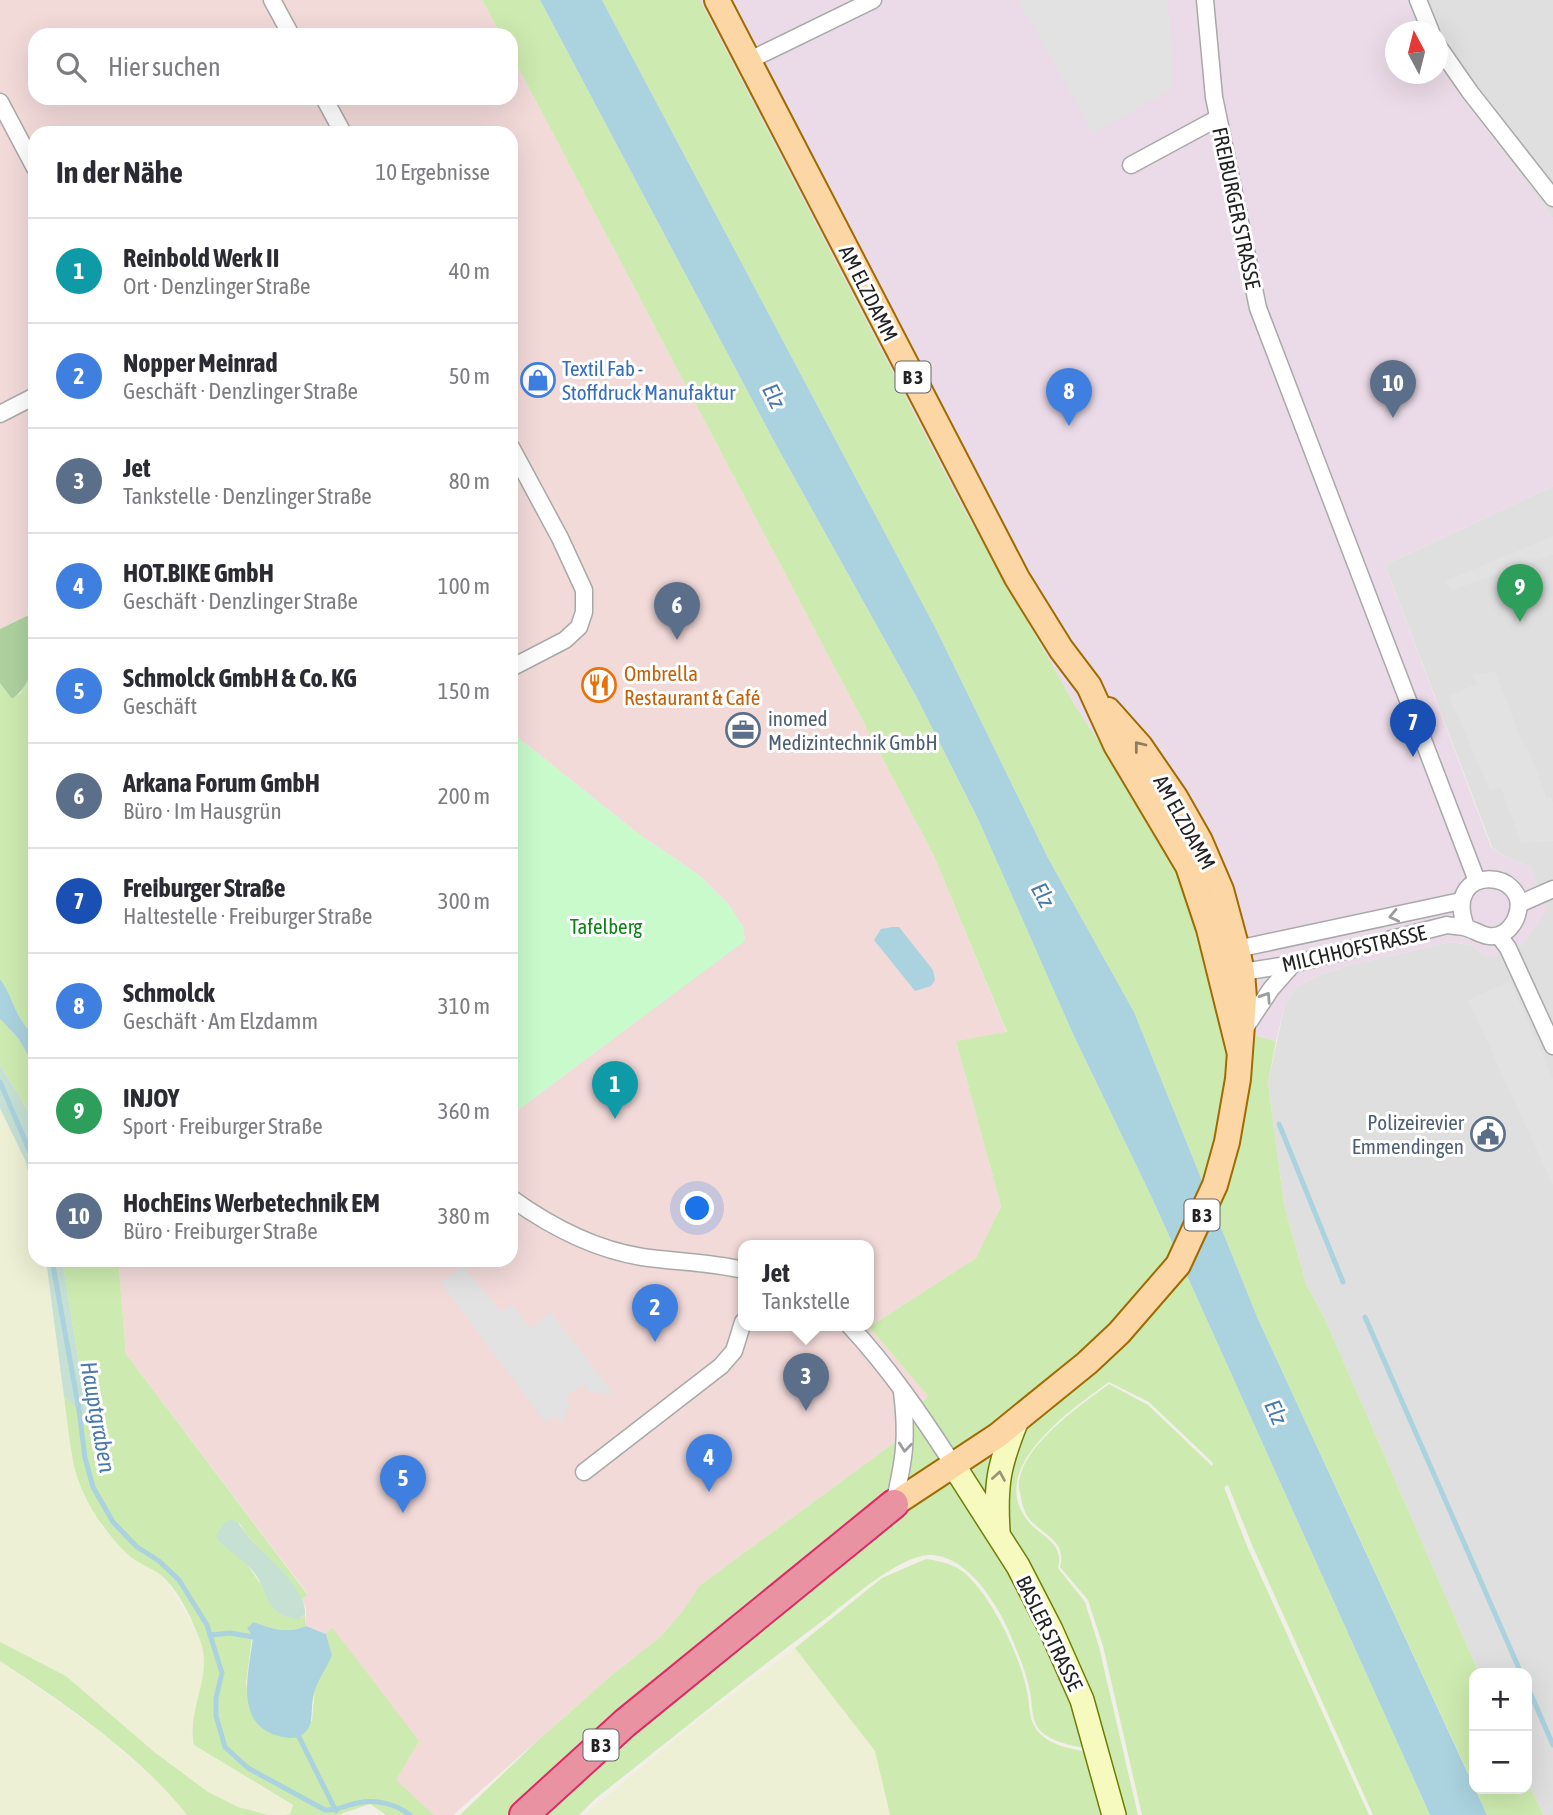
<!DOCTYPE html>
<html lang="de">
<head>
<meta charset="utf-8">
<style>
  body { margin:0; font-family:"Asap Condensed",sans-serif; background:#f2f2f3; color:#2b2b33 }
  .controls { position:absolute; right:21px; bottom:21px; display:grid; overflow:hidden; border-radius:14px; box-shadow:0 7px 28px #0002 }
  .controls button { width:63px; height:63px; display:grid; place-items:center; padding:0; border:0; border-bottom:2px solid #e1e1e2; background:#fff; color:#2b2b33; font:35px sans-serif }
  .compass { position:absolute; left:1385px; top:21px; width:63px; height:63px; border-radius:50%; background:#fff; box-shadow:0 7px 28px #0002; rotate:353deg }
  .you { position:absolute; left:698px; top:1209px; width:24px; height:24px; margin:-18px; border:5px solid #fff; border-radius:50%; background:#1a73e8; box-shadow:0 0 0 10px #1a73e833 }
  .badge { display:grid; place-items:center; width:46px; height:46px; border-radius:50%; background:#d40000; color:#fff; font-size:23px; font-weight:700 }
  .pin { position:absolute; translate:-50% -58px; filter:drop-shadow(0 2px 4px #0008) }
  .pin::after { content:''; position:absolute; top:37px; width:24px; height:21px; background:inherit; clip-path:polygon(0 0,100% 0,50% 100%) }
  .popup { position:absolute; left:738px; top:1240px; width:136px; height:91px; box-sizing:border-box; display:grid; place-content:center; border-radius:14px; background:#fff; filter:drop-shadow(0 2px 5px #0005); font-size:23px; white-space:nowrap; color:#7c7c81 }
  .popup b { font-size:26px; color:#2b2b33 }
  .popup::after { content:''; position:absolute; left:50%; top:100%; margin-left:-14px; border:14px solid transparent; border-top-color:#fff }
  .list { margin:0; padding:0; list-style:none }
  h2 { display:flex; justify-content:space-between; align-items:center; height:91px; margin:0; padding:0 28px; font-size:30px }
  h2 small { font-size:23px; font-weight:400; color:#7c7c81 }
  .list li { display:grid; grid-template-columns:46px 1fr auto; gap:21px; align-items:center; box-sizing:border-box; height:105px; padding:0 28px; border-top:2px solid #e1e1e2 }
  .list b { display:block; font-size:26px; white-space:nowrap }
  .list p { margin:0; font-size:23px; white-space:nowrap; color:#7c7c81 }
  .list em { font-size:23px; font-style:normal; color:#7c7c81 }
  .icon { flex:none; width:38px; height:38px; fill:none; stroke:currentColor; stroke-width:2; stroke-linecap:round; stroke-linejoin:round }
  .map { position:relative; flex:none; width:1553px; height:1815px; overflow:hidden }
  .search { position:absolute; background:#fff; box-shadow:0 7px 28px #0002; left:28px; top:28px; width:490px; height:77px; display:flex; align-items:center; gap:18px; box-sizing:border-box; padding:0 24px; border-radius:21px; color:#7c7c81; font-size:26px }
  .panel { position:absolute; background:#fff; box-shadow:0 7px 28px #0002; left:28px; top:126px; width:490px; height:1141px; border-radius:21px }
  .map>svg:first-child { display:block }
  .residential { fill:#e0dfdf }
  .commercial { fill:#f2dad9; fill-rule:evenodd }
  .industrial { fill:#ebdbe8 }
  .farmland { fill:#eef0d5 }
  .grass { fill:#cdebb0 }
  .forest { fill:#add19e }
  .wetland { fill:#c6e0d4 }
  .park { fill:#c8facc }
  .parking { fill:#e2e2e2 }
  .water { fill:#aad3df }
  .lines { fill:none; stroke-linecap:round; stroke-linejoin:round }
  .stream { stroke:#aad3df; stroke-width:5 }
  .street-casing { stroke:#a9a9a9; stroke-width:19 }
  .secondary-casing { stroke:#707d05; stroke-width:26 }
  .primary-casing { stroke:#a06b00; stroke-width:28 }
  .highway-casing { stroke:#dc2a67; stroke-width:32 }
  .street { stroke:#fff; stroke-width:16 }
  .secondary { stroke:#f7fabf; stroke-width:23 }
  .primary { stroke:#fcd6a4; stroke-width:24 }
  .highway { stroke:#e892a2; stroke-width:28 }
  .oneway { stroke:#8f7c63 }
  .oneway2 { stroke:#9c9c9c }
  .oneway3 { stroke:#979978 }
  .labels { text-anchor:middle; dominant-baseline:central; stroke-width:6; stroke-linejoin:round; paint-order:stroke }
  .shield { fill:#fff; stroke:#646464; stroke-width:2 }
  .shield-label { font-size:19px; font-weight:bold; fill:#222 }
  .street-label { font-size:21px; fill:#222; stroke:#fff }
  .shop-label { font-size:21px; fill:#366cbe; stroke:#fff; text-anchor:start }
  .food-label { font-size:21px; fill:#c56008; stroke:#fff; text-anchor:start }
  .service-label { font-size:21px; fill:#4e5e75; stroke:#fff; text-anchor:start }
  .park-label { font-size:21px; fill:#0c8416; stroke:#fff }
  .water-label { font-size:23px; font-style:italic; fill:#4a7aab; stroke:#fff }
</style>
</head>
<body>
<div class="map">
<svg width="1553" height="1815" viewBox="0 0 1553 1815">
  <rect width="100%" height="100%" fill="#f2efe9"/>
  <g class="residential">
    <path d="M1407 0H1553V219L1438 64V32L1418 31Z"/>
    <path d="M1553 486V1815H1544L1527 1782V1673H1479L1325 1319 1306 1284 1284 1204 1268 1083 1285 1004 1296 987 1320 975 1350 965 1451 942 1471 945 1487 956 1531 867 1506 857 1492 847 1385 565Z"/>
  </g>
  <path class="commercial" d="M0 0H482L501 35H35V98H511V54L933 854 1007 1033 956 1041 1001 1206 976 1258 869 1327 928 1396 902 1423V1437L699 1586 682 1612 660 1637 613 1674 453 1815H434L395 1780 332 1627 326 1634 306 1626V1608L302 1600 307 1593 126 1354 119 1269 129 1260H511V1115L745 940 743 927 729 905 699 875 640 835 511 732V133H35V612L0 629ZM743 1245H869V1325H743Z"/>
  <path class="industrial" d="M700 0H1407L1418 31 1396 32V74H1438V64L1553 219V486L1385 565 1491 847 1506 857 1531 867 1547 910 1524 944 1496 957 1487 956 1471 945 1451 942 1350 965 1320 975 1296 987 1285 1004 1276 1041 1220 1026 1213 986 1163 839 1076 707 961 504Z"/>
  <g class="farmland">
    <path d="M0 1108 25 1160 35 1199V1260H46L73 1461 77 1475 102 1526 128 1555 162 1576 190 1619 200 1640 206 1657 205 1672 191 1730 194 1745 293 1806 290 1814 269 1815 238 1807 208 1792 153 1751 66 1676 0 1642Z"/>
    <path d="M795 1648 875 1751 890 1815H584L702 1717Z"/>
    <path d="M0 1661 100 1732 168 1791 187 1815H0Z"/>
  </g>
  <g class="grass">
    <path d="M482 0H540L775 443 916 696 979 821 1073 1034 1152 1198 1430 1815H1373L1252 1545 1228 1485 1224 1487 1247 1546 1369 1815H1142L1103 1646 1088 1600 1060 1567C1067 1543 1046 1536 1031 1521 1025 1514 1022 1506 1021 1497 1020 1492 1018 1486 1019 1481 1025 1443 1080 1406 1109 1384L1148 1405 1212 1466 1213 1463 1149 1402 1109 1382C1072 1409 985 1468 1028 1521 1041 1537 1065 1543 1058 1568L1085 1602 1099 1647 1138 1815H1119L1102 1751C1083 1747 1051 1745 1038 1728 1030 1716 1033 1700 1029 1687 1026 1675 1022 1663 1017 1651 1005 1616 971 1554 929 1555 897 1556 847 1603 821 1622 744 1679 670 1740 595 1799L579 1815H460L536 1742 613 1674 660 1637 682 1612 699 1586 902 1437V1423L928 1396 869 1327 976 1258 1001 1206 956 1041 1007 1032 933 854 511 54V35H501Z"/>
    <path d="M602 0H700L961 504 1076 707 1163 839 1181 876 1213 986 1220 1026 1276 1041 1268 1083 1284 1204 1306 1284 1325 1319 1479 1673H1474V1786L1258 1319 1134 1012 1048 858 936 629Z"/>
    <path d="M35 661V1035C15 1021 14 997 0 979V683L12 699 21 693Z"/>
    <path d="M0 1019 18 1038 35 1067V1122L0 1065Z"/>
    <path d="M62 1260H129L119 1269 126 1354 307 1594 302 1600 286 1576 253 1542 239 1523 246 1563 260 1583 301 1618 305 1614 306 1626C288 1634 272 1629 254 1622L246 1683 252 1713 312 1721 315 1686 332 1655 326 1634 332 1627 419 1741 396 1780 434 1815H386L370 1804 338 1815H282L290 1814 293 1805 194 1745C186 1709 214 1676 200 1640 192 1619 179 1591 162 1576 151 1567 136 1563 126 1553 102 1529 79 1494 73 1461 69 1440 67 1418 64 1397L88 1416 92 1395 79 1363Z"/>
    <path d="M926 1559C941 1561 958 1565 969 1577 994 1602 1020 1656 1027 1691 1030 1703 1028 1716 1035 1727 1046 1746 1073 1749 1092 1753L1108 1815H890L875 1751 795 1648 882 1578Z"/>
    <path d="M0 1642 66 1676 153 1751 208 1792 238 1807 269 1815H187C141 1756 63 1702 0 1661Z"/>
    <path d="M1527 1782 1544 1815H1487L1475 1789H1527Z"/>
  </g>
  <path class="forest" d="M35 612C35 642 39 681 12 699L0 683V629Z"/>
  <g class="wetland">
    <path d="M0 1065 35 1122V1199L25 1160 0 1108Z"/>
    <path d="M46 1260H62L79 1363 92 1395 88 1417 64 1397Z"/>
    <path d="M231 1519C242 1524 246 1535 254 1543 270 1559 307 1591 305 1614L298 1620C260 1611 272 1593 252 1570 242 1559 229 1551 218 1540L216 1536 223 1524Z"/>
  </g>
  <path class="park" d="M511 732 640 835 699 875 729 905 743 927 745 941 511 1115Z"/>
  <g class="parking">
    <path d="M1018 0H1166L1170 19 1172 89 1093 133Z"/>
    <path d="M1553 536V555L1452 590 1445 581Z"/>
    <path d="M1495 671 1524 747 1527 746 1547 798 1551 797 1553 802V841L1521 843 1501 788 1490 791 1449 696 1478 683 1471 675Z"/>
    <path d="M1510 981 1553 1079V1185L1468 1000Z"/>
    <path d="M463 1266 501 1312 511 1304 530 1328 551 1312 614 1394 589 1392 583 1384 565 1398 570 1404 562 1423 555 1416 546 1423 440 1282Z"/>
  </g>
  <g class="water">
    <path d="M540 0H602L936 629 1048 858 1134 1012 1258 1319 1487 1815H1430L1152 1198 1073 1034 979 821 916 696 775 443Z"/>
    <path d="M892 927H899L933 970 935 980 931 986 915 991 874 940 881 929Z"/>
    <path d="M0 979C14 997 15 1021 35 1035V1067L18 1038 0 1019Z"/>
    <path d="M254 1622C272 1629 288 1634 306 1626L326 1634 332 1655C323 1677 313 1683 312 1709 311 1717 312 1724 307 1730 301 1738 292 1739 283 1737 232 1727 249 1673 253 1637L247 1628Z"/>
  </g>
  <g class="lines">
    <g class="stream">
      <path d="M0 1082 35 1164"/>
      <path d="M1279 1124 1343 1282"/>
      <path d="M52 1260 79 1410 85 1458 93 1487 113 1522 137 1547 159 1561 179 1580 207 1625 222 1673 216 1698V1716L225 1747 248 1768 325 1810C338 1811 345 1805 358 1803 376 1799 396 1804 410 1815"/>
      <path d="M1365 1317 1521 1673"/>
      <path d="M210 1635 230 1633 253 1637"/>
      <path d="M1527 1685 1553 1745"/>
      <path d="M299 1737 336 1811"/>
    </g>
    <g class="street-casing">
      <g id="street">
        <path d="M272 0 291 35"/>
        <path d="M1205 0 1214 97 1258 308 1477 881"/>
        <path d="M1418 0 1431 32"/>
        <path d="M1438 46 1470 92 1553 198"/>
        <path d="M748 61 873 0"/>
        <path d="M324 98 343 133"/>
        <path d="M0 102 35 168"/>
        <path d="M1131 165 1218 118"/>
        <path d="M0 414 35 396"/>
        <path d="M511 447 560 538 584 590V612L579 627 565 640 511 668"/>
        <path d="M1519 904 1553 889"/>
        <path d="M1499 936 1508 948 1553 1046"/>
        <path d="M1237 949 1461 901"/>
        <path d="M1242 972 1293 964 1447 925C1452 926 1458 926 1463 927 1475 929 1486 940 1499 935 1507 933 1515 923 1517 915 1532 869 1441 862 1466 927"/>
        <path d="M1243 1031 1271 989 1293 964"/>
        <path d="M511 1198C551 1227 593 1249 642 1257 676 1262 710 1262 743 1270"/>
        <path d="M849 1325C889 1368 922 1416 954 1466"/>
        <path d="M584 1472 721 1366 734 1351 743 1322"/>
        <path d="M894 1504C904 1460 908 1438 902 1392"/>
      </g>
    </g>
    <g class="secondary-casing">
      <g id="secondary">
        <path d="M954 1466 1018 1566 1051 1630 1082 1700 1114 1815"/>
        <path d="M998 1531C995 1483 999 1465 1017 1420"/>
      </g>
    </g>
    <g class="primary-casing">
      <g id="primary">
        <path d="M717 0 1017 578 1061 649 1089 686 1116 745 1188 866 1209 929 1239 1050"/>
        <path d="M894 1504 997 1436 1087 1363 1119 1333 1178 1265 1215 1185 1227 1142 1238 1079 1244 998 1242 972 1237 949 1221 890 1200 841 1175 797 1140 746 1108 710"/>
      </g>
    </g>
    <g class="highway-casing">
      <path id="highway" d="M524 1815 625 1723 894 1504"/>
    </g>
    <use href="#street" class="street"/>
    <use href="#secondary" class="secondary"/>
    <use href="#primary" class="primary"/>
    <use href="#highway" class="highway"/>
  </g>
  <defs><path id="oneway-chevron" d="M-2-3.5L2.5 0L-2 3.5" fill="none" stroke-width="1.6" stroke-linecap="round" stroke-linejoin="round" transform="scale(1.75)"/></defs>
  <use class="oneway" href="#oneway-chevron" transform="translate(1139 746) rotate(-128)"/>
  <g class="oneway2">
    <use href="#oneway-chevron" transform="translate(1394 916) rotate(168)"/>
    <use href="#oneway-chevron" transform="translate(1266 997) rotate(-57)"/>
    <use href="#oneway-chevron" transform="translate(905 1447) rotate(96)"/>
  </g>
  <use class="oneway3" href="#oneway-chevron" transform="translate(999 1476) rotate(-81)"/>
  <defs>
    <g id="shop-ring" transform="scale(1.75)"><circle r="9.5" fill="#fff" stroke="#3f7fe0" stroke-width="1.5"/><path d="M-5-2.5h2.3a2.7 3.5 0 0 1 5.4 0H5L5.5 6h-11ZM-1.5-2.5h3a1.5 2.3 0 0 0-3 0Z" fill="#3f7fe0"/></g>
    <g id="restaurant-ring" transform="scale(1.75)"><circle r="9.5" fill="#fff" stroke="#e8710a" stroke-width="1.5"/><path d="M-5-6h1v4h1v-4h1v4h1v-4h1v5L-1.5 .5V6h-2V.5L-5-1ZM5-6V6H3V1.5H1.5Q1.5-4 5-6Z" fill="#e8710a"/></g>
    <g id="office-ring" transform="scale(1.75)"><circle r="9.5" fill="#fff" stroke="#5c6f8a" stroke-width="1.5"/><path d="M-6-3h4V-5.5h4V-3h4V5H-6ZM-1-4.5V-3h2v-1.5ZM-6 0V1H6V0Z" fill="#5c6f8a"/></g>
    <g id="civic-ring" transform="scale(1.75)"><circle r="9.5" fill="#fff" stroke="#5c6f8a" stroke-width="1.5"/><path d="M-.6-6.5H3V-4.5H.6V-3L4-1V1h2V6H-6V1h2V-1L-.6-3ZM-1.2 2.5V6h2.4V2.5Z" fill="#5c6f8a"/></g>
  </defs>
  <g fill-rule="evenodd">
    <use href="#shop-ring" x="538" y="380"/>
    <use href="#restaurant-ring" x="599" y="685"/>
    <use href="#office-ring" x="743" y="730"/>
    <use href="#civic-ring" x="1488" y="1134"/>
  </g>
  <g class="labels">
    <g class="shield">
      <rect x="895.5" y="361.5" width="35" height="31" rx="5"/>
      <rect x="1184.5" y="1199.5" width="35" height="31" rx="5"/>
      <rect x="583.5" y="1729.5" width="35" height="31" rx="5"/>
    </g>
    <g class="shield-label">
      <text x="913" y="377">B 3</text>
      <text x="1202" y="1215">B 3</text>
      <text x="601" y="1745">B 3</text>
    </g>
    <g class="street-label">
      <text transform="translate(1237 208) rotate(78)">FREIBURGER STRASSE</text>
      <text transform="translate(869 293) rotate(63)">AM ELZDAMM</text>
      <text transform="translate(1185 822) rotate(61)">AM ELZDAMM</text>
      <text transform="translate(1354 948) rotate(-13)">MILCHHOFSTRASSE</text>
      <text transform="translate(1050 1633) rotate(64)">BASLER STRASSE</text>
    </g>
    <g class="shop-label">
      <text x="562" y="368">Textil Fab -<tspan x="562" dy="24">Stoffdruck Manufaktur</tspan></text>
    </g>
    <g class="food-label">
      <text x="624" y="673">Ombrella<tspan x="624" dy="24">Restaurant &amp; Café</tspan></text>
    </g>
    <g class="service-label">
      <text x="768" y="718">inomed<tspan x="768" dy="24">Medizintechnik GmbH</tspan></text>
      <text x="1464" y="1122" text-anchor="end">Polizeirevier<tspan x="1464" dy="24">Emmendingen</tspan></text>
    </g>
    <g class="park-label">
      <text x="606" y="926">Tafelberg</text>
    </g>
    <g class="water-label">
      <text transform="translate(774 396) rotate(63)">Elz</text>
      <text transform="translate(1043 895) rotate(61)">Elz</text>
      <text transform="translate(1276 1412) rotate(66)">Elz</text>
      <text transform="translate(98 1417) rotate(80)">Hauptgraben</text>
    </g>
  </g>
</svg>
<div class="controls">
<button>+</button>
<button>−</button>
</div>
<svg class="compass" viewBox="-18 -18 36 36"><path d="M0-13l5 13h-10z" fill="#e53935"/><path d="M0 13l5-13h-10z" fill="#7c7c81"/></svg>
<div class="you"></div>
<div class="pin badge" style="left:615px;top:1119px;background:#0f9aa8">1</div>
<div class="pin badge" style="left:655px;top:1342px;background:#3f7fe0">2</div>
<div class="pin badge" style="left:806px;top:1411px;background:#5c6f8a">3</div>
<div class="popup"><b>Jet</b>Tankstelle</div>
<div class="pin badge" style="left:709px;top:1492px;background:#3f7fe0">4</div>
<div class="pin badge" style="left:403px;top:1513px;background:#3f7fe0">5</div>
<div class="pin badge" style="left:677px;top:640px;background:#5c6f8a">6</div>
<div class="pin badge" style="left:1413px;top:757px;background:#1a4fb4">7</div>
<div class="pin badge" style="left:1069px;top:426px;background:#3f7fe0">8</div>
<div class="pin badge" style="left:1520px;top:622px;background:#2e9e5b">9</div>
<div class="pin badge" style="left:1393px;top:418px;background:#5c6f8a">10</div>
<div class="search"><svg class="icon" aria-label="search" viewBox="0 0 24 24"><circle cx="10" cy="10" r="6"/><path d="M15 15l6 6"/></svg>Hier suchen</div>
<section class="panel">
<h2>In der Nähe<small>10 Ergebnisse</small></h2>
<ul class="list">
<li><span class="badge" style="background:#0f9aa8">1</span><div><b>Reinbold Werk II</b><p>Ort · Denzlinger Straße</p></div><em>40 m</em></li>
<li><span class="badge" style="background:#3f7fe0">2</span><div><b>Nopper Meinrad</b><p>Geschäft · Denzlinger Straße</p></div><em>50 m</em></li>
<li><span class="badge" style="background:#5c6f8a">3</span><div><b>Jet</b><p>Tankstelle · Denzlinger Straße</p></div><em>80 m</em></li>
<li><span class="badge" style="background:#3f7fe0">4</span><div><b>HOT.BIKE GmbH</b><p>Geschäft · Denzlinger Straße</p></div><em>100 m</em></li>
<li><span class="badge" style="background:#3f7fe0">5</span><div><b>Schmolck GmbH &amp; Co. KG</b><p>Geschäft</p></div><em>150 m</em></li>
<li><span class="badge" style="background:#5c6f8a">6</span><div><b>Arkana Forum GmbH</b><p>Büro · Im Hausgrün</p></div><em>200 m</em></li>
<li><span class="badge" style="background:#1a4fb4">7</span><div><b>Freiburger Straße</b><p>Haltestelle · Freiburger Straße</p></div><em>300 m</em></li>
<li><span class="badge" style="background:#3f7fe0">8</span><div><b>Schmolck</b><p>Geschäft · Am Elzdamm</p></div><em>310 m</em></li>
<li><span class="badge" style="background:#2e9e5b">9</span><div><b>INJOY</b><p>Sport · Freiburger Straße</p></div><em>360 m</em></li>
<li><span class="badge" style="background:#5c6f8a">10</span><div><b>HochEins Werbetechnik EM</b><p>Büro · Freiburger Straße</p></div><em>380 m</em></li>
</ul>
</section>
</div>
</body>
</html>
